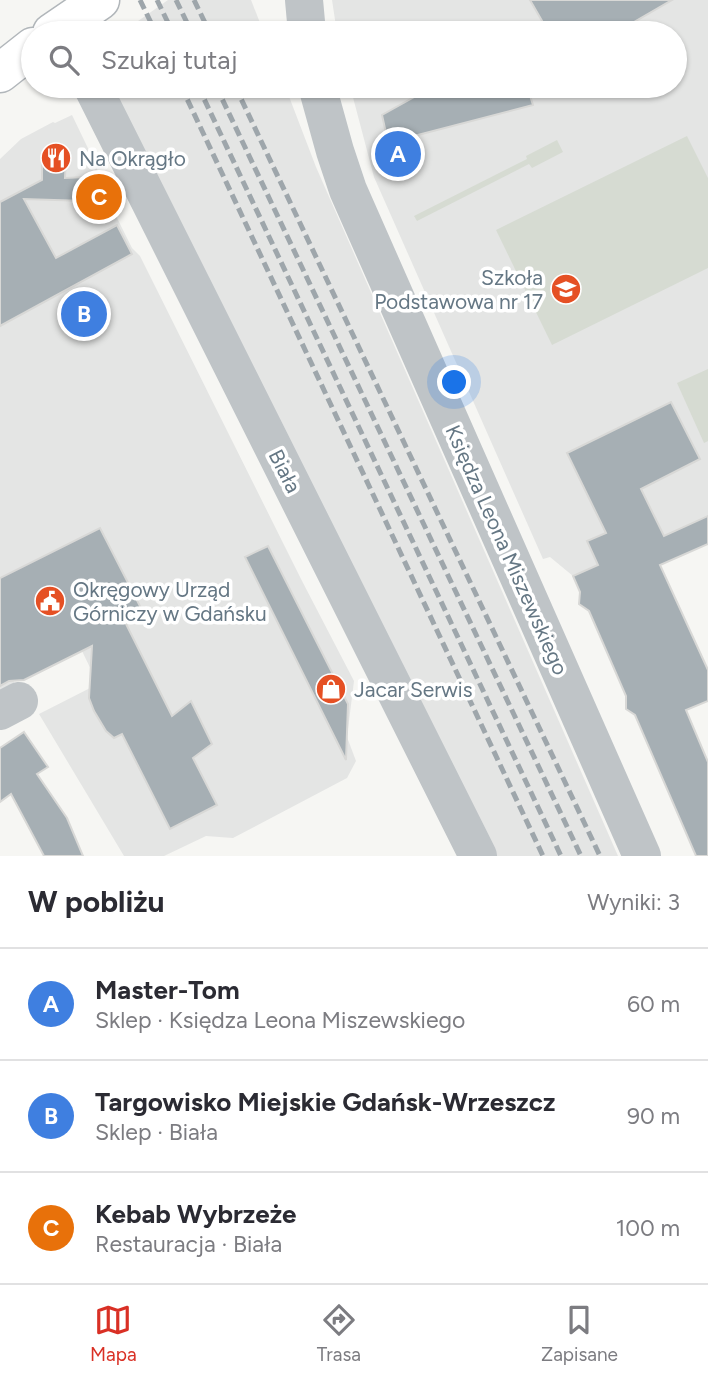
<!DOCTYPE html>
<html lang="pl">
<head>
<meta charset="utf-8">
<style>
  body { margin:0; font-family:Figtree,sans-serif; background:#f2f2f3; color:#2b2b33 }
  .you { position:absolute; left:455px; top:383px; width:24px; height:24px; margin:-18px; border:5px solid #fff; border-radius:50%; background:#1a73e8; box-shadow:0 0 0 10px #1a73e833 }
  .badge { display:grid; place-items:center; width:46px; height:46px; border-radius:50%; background:#d93025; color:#fff; font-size:23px; font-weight:700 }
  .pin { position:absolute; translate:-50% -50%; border:4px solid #fff; box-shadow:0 2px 7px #0006 }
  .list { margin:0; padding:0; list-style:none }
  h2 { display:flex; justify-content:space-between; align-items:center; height:91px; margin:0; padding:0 28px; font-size:30px }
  h2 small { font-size:23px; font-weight:400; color:#7c7c81 }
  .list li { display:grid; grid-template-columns:46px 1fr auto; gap:21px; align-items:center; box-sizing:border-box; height:112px; padding:0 28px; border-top:2px solid #e1e1e2 }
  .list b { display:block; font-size:26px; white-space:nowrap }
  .list p { margin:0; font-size:23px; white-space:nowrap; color:#7c7c81 }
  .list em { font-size:23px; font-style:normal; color:#7c7c81 }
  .icon { flex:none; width:38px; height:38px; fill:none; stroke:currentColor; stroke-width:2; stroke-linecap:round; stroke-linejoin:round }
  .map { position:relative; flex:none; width:708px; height:856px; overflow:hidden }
  .search { position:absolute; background:#fff; box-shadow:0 2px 5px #0004; left:21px; right:21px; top:21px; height:77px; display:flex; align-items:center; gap:18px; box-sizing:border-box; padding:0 24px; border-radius:38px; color:#7c7c81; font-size:26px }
  .sheet { height:427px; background:#fff }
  nav { display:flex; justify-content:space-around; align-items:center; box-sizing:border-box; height:98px; border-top:2px solid #e1e1e2; background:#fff; font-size:19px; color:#7c7c81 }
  nav a { display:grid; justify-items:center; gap:4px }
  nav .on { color:#d93025 }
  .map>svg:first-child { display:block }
  .built { fill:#e4e5e4 }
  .green { fill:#d6dbd2 }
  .building { fill:#a6afb4; stroke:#d8d8d6; stroke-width:2 }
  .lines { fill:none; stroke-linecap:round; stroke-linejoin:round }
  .major-casing { stroke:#b1b6ba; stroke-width:41 }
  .minor { stroke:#bfc4c7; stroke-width:38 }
  .major { stroke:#fff; stroke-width:38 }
  .rail { stroke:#9ea6ab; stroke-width:5; stroke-dasharray:10 5; stroke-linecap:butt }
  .labels { text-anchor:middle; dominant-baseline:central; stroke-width:7; stroke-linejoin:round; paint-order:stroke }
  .poi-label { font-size:21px; fill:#657784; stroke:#fff; text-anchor:start }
  .street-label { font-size:21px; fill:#657784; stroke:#fff }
</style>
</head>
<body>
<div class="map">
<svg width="708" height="856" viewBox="0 0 708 856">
  <rect width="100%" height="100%" fill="#f6f6f3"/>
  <g class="built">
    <path d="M168 0H251L264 33H121Z"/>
    <path d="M332 0H708V544L573 576 550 557 543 559 374 177 350 86H675V33H337Z"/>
    <path d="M110 86H285L316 167 618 856H497Z"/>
    <path d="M72 115 97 167 98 177 108 200 132 248 140 256 301 579 354 681 347 737 356 761 347 778 233 838 206 836 164 856H124L39 714 98 684 82 651 24 680 19 670 10 675 15 684 0 693V159L21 139 53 122 55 123Z"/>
  </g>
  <g class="green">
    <path d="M687 136 708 178V268L552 345 496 230Z"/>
    <path d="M557 140 563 152 532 168 529 164 417 221 414 216 527 159 526 156Z"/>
    <path d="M708 369V441L704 443 677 383Z"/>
  </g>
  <g class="building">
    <path d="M530 0H672L615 33H549Z"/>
    <path d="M434 86H527L533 105 414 136 421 158 391 170 380 144 388 142 382 115Z"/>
    <path d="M42 156 66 157 65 178 86 177V201L24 199 56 258 117 225 132 254 0 326V202L42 180Z"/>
    <path d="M671 402 700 459 641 489 664 536 708 516V544L660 565 708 670V701L686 710 708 762V856H696L635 715 626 709V696L589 611 579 604 580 592 573 576 598 565 587 541 606 533 567 453Z"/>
    <path d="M100 528 143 612 125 622 172 716 191 701 212 744 193 758 217 805 170 829 122 734 114 738 106 731 94 711 89 698 92 646 24 680 9 681 0 686V578Z"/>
    <path d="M268 546 348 704 346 760 245 557Z"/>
    <path d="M24 732 48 767 37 774 67 818 83 856H44L11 794 0 802V748Z"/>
  </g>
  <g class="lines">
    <g class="major-casing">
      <g id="major">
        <path d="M52 33 100 0"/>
        <path d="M0 73 33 47"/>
      </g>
    </g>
    <g class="minor">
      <path d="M304 0 307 33"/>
      <path d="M92 86 478 856"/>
      <path d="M317 86 335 151 348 190 642 856"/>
      <path d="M0 711 19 701"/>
    </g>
    <use href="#major" class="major"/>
    <g class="rail">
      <path d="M140 0 156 33"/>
      <path d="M157 0 173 33"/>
      <path d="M176 0 192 33"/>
      <path d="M194 0 210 33"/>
      <path d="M181 86 543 856"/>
      <path d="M198 86 561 856"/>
      <path d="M216 86 581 856"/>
      <path d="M235 86 600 856"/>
    </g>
  </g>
  <defs>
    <g id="restaurant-disc" transform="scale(1.575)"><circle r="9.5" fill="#e55024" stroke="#fff"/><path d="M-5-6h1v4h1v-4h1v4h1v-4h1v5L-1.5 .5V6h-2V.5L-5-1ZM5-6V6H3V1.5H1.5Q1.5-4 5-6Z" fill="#fff"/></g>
    <g id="school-disc" transform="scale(1.575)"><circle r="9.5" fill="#e55024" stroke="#fff"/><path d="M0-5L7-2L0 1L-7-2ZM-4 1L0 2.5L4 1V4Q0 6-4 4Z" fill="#fff"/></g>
    <g id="civic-disc" transform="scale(1.575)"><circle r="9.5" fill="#e55024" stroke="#fff"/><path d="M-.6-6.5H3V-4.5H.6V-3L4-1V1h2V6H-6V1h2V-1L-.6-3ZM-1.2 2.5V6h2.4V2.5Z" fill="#fff"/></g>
    <g id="shop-disc" transform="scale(1.575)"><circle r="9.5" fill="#e55024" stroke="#fff"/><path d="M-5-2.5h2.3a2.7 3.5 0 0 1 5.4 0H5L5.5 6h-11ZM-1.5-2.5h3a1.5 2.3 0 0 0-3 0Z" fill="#fff"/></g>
  </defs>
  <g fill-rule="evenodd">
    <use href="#restaurant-disc" x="56" y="158"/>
    <use href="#school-disc" x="566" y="289"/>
    <use href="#civic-disc" x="50" y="601"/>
    <use href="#shop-disc" x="331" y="689"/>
  </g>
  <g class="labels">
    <g class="poi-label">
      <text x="79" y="158">Na Okrągło</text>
      <text x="543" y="277" text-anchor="end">Szkoła<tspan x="543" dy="24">Podstawowa nr 17</tspan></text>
      <text x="73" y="589">Okręgowy Urząd<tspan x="73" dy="24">Górniczy w Gdańsku</tspan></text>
      <text x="354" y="689">Jacar Serwis</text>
    </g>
    <g class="street-label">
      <text transform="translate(285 471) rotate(63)">Biała</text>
      <text transform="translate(507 550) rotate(66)">Księdza Leona Miszewskiego</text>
    </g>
  </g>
</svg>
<div class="you"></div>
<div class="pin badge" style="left:398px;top:154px;background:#3f7fe0">A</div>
<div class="pin badge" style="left:84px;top:314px;background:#3f7fe0">B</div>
<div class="pin badge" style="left:99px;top:197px;background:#e8710a">C</div>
<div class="search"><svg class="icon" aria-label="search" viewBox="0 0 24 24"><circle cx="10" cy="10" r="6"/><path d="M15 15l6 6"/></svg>Szukaj tutaj</div>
</div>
<section class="sheet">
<h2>W pobliżu<small>Wyniki: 3</small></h2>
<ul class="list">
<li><span class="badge" style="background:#3f7fe0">A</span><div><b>Master-Tom</b><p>Sklep · Księdza Leona Miszewskiego</p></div><em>60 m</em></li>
<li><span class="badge" style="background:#3f7fe0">B</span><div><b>Targowisko Miejskie Gdańsk-Wrzeszcz</b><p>Sklep · Biała</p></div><em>90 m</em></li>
<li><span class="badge" style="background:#e8710a">C</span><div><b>Kebab Wybrzeże</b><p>Restauracja · Biała</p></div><em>100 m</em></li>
</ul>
</section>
<nav>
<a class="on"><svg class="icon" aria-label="map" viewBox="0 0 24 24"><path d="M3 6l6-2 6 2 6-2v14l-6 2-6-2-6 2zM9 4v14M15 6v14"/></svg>Mapa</a>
<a><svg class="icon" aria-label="directions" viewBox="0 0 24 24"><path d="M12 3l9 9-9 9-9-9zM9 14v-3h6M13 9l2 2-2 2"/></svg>Trasa</a>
<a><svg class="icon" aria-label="saved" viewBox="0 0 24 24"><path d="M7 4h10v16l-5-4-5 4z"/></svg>Zapisane</a>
</nav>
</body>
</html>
